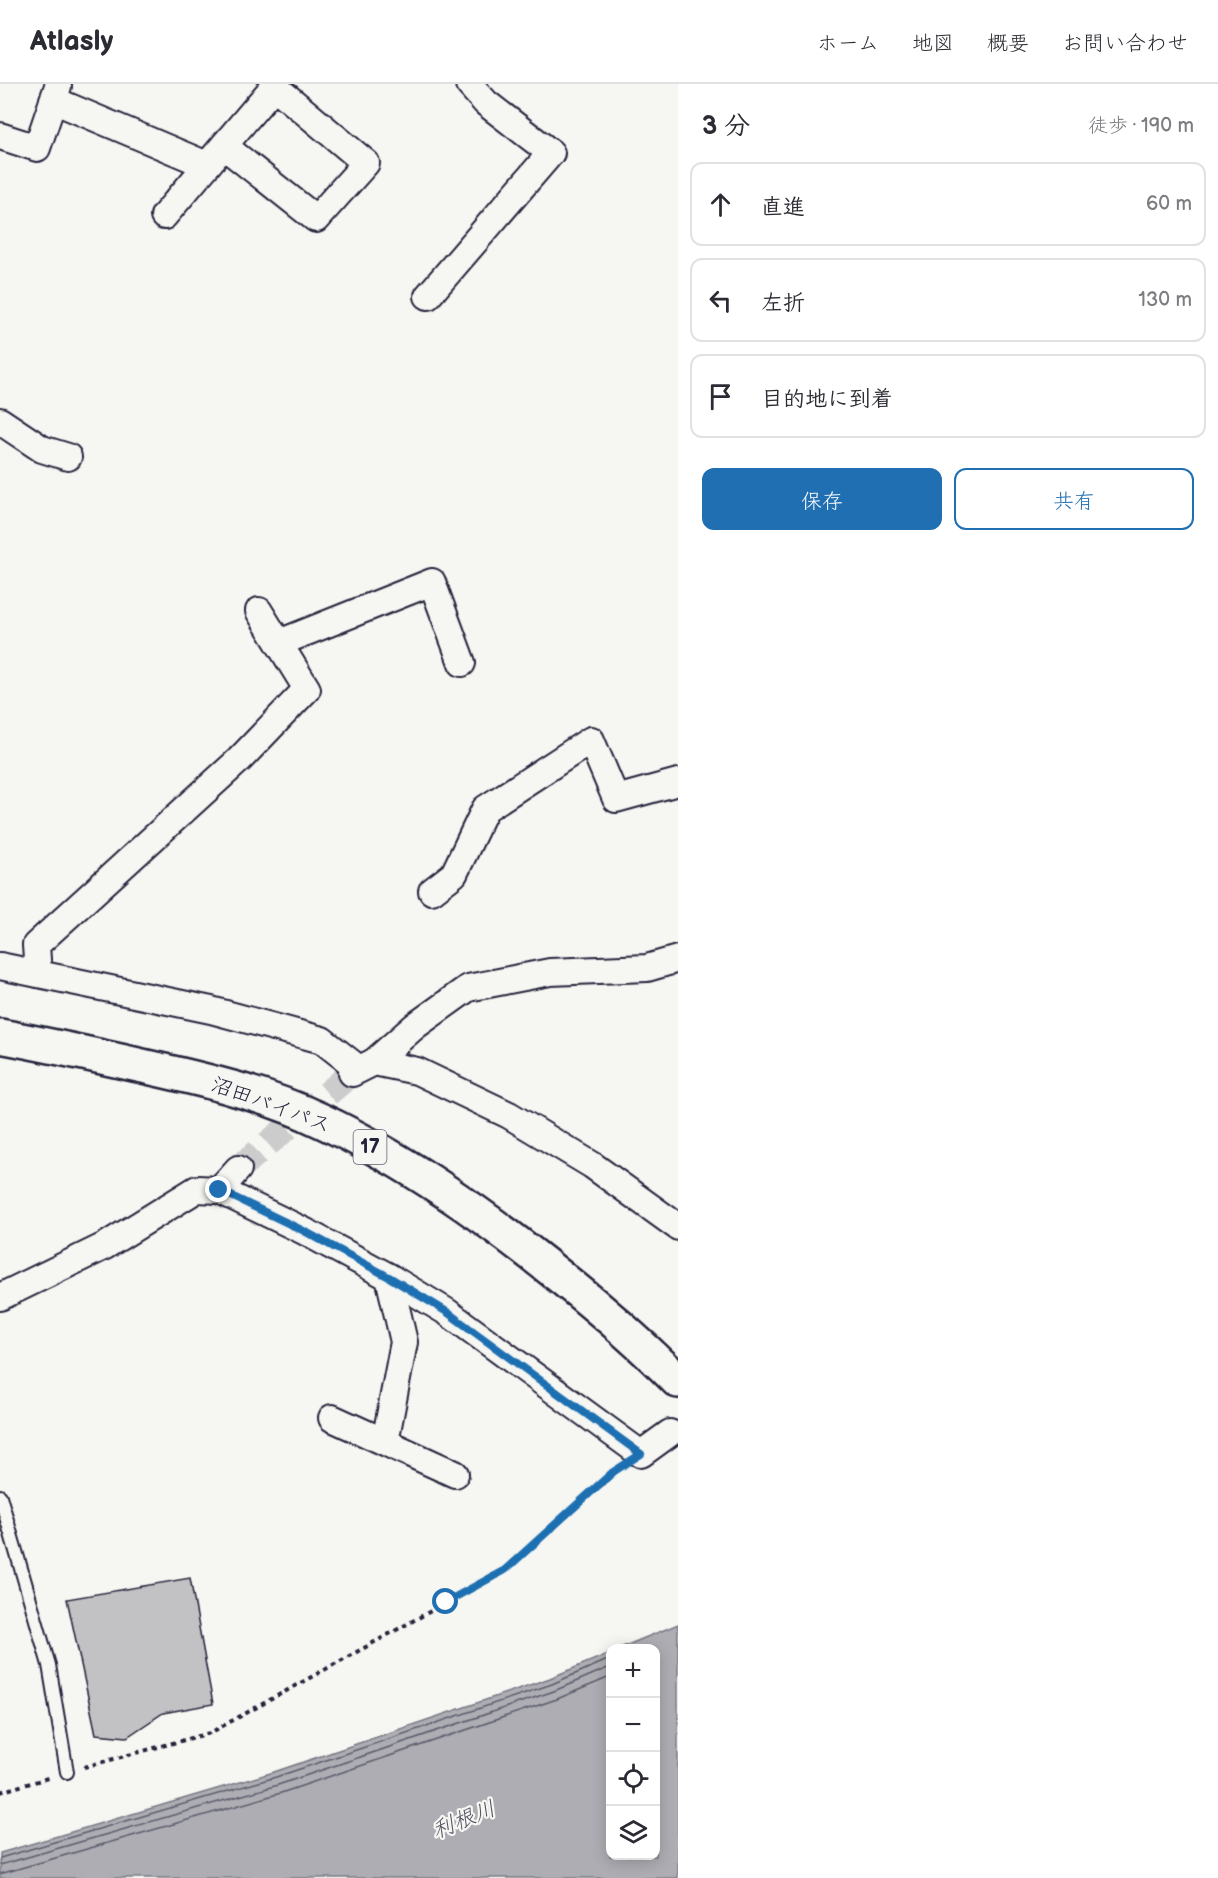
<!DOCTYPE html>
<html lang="ja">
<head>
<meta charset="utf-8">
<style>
  body { margin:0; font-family:"Balsamiq Sans","Klee One",sans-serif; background:#f7f7f7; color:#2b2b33 }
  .controls { position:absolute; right:18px; bottom:18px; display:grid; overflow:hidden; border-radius:12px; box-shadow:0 3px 15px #0003 }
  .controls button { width:54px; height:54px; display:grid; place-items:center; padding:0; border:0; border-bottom:2px solid #e1e1e2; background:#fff; color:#2b2b33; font:30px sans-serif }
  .stop { position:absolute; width:18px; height:18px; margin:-14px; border:4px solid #1f6fb2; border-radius:50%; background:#fff }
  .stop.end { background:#1f6fb2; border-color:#fff; box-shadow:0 2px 6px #0008 }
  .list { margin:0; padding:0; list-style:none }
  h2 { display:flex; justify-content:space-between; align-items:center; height:78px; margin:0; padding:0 24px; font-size:26px }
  h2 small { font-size:20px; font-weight:400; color:#7c7c81 }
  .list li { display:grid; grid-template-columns:39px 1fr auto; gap:18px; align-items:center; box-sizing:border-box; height:84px; margin:0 12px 12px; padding:0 12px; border:2px solid #e1e1e2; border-radius:12px }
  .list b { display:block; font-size:22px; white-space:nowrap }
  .list em { font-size:20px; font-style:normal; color:#7c7c81 }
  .actions { display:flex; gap:12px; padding:18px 24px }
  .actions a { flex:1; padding:14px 0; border:2px solid #1f6fb2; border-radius:12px; text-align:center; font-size:21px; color:#1f6fb2 }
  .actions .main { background:#1f6fb2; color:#fff }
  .icon { flex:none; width:33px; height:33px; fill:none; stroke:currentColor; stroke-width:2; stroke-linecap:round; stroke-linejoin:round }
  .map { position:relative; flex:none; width:678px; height:1794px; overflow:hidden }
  header { display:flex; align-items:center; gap:36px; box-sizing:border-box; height:84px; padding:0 30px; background:#fff; border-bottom:2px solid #e1e1e2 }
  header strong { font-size:28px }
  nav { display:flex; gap:33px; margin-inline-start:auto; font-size:21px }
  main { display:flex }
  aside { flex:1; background:#fff }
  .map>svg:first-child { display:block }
  .water { fill:#adadb3; stroke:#757583; stroke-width:1.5 }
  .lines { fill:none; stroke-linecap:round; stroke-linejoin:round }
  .shore { stroke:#5a5a6b; stroke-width:1.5 }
  .building { fill:#c2c2c4; stroke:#22223b; stroke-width:1.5 }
  .street-tunnel { stroke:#cccccd; stroke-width:26; stroke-dasharray:26 13; stroke-linecap:butt }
  .lane-casing { stroke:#22223b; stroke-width:16 }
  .street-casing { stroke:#22223b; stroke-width:30 }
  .highway-casing { stroke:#22223b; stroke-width:38 }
  .path { stroke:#22223b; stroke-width:4; stroke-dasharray:4.5 4.5; stroke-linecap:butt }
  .lane { stroke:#f6f6f2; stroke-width:12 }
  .street { stroke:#f6f6f2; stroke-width:26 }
  .highway { stroke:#f6f6f2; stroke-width:33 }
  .route { stroke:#1f6fb2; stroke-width:8 }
  .labels { text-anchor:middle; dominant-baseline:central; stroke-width:4.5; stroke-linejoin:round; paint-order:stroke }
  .shield { fill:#f6f6f2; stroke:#626272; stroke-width:1.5 }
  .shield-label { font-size:20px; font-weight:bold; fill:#22223b }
  .street-label { font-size:21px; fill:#22223b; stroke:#f6f6f2 }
  .water-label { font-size:22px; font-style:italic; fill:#535365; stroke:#f6f6f2 }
</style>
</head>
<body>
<header>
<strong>Atlasly</strong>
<nav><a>ホーム</a><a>地図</a><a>概要</a><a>お問い合わせ</a></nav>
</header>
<main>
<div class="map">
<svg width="678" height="1794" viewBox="0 0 678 1794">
  <rect width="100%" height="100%" fill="#f6f6f2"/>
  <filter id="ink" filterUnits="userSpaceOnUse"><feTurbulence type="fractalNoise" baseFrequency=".0167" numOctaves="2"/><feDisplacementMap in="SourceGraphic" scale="12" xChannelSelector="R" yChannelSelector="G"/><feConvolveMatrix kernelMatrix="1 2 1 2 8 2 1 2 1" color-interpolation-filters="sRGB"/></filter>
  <g filter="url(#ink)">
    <path class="water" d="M678 1540V1794H0V1769L274 1688 550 1594 610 1569V1772H656V1564H620Z"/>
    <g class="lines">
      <g class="shore">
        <path d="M0 1774 276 1693 552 1600 610 1575"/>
        <path d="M0 1781 278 1701 554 1607 610 1583"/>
        <path d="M0 1790 281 1709 557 1615 610 1593"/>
      </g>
    </g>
    <path class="building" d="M190 1494 213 1620 163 1629 127 1653 96 1650 67 1515Z"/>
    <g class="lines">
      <path class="street-tunnel" d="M238 1085 352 989"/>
      <g class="lane-casing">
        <path id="lane" d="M0 1412 49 1581 67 1688"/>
      </g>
      <g class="street-casing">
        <g id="street">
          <path d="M53 16 207 81"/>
          <path d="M0 52 37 64 58 2"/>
          <path d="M224 62 316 135 366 79 274 2"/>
          <path d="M164 132 276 0"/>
          <path d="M428 212 551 69 486 19 469 0"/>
          <path d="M0 337 42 365 68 373"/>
          <path d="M279 559 432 498 462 579"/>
          <path d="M432 807 454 790 485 725 591 656 616 715 678 698"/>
          <path d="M0 882 211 926 322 956 359 985"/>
          <path d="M38 890 36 861 239 676 307 605 259 527"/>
          <path d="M374 978 417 987 509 1031 592 1081 678 1143"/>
          <path d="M352 989 374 978 415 942 468 904 550 888 647 884 678 875"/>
          <path d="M219 1106 304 1147 389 1193 447 1228 641 1370 670 1349"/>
          <path d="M0 1213 105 1162 197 1105 219 1106 238 1085"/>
          <path d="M332 1334 455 1390"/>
          <path d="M385 1358 404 1258 389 1193"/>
        </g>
      </g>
      <g class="highway-casing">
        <path id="highway" d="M0 952C49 961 98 972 147 983 205 996 265 1010 320 1036 408 1077 488 1134 563 1195 603 1227 642 1261 678 1297"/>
      </g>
      <g class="path">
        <path d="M84 1683 210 1649 505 1486 618 1385"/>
        <path d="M0 1708 51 1693"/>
      </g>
      <use href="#lane" class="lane"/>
      <use href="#street" class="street"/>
      <use href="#highway" class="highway"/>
    </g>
  </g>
  <g class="lines" filter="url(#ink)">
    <path class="route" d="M219 1106 304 1147 389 1193 447 1228 641 1370 613 1388 505 1486 446 1518"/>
  </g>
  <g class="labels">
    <rect class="shield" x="353.5" y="1046" width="33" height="34" rx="4.5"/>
    <g class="shield-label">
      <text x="370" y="1063">17</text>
    </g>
    <g class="street-label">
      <text transform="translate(271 1021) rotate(20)">沼田バイパス</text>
    </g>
    <g class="water-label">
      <text transform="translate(464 1736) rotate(-22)">利根川</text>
    </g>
  </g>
</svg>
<div class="controls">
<button>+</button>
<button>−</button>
<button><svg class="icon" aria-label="locate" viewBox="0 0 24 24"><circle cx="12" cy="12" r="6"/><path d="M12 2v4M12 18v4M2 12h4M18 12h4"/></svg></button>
<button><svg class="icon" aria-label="layers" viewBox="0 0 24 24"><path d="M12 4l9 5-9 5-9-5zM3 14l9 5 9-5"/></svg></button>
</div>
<div class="stop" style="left:446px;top:1518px"></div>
<div class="stop end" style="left:219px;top:1106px"></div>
</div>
<aside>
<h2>3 分<small>徒歩 · 190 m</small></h2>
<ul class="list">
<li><svg class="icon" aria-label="ahead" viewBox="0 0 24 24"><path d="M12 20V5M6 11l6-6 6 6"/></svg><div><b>直進</b></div><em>60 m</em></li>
<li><svg class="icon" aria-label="left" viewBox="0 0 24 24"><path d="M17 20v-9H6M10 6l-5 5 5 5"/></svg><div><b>左折</b></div><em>130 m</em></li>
<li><svg class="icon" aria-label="arrive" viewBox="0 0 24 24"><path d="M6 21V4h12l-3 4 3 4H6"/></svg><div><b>目的地に到着</b></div></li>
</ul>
<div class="actions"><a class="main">保存</a><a>共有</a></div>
</aside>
</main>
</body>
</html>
